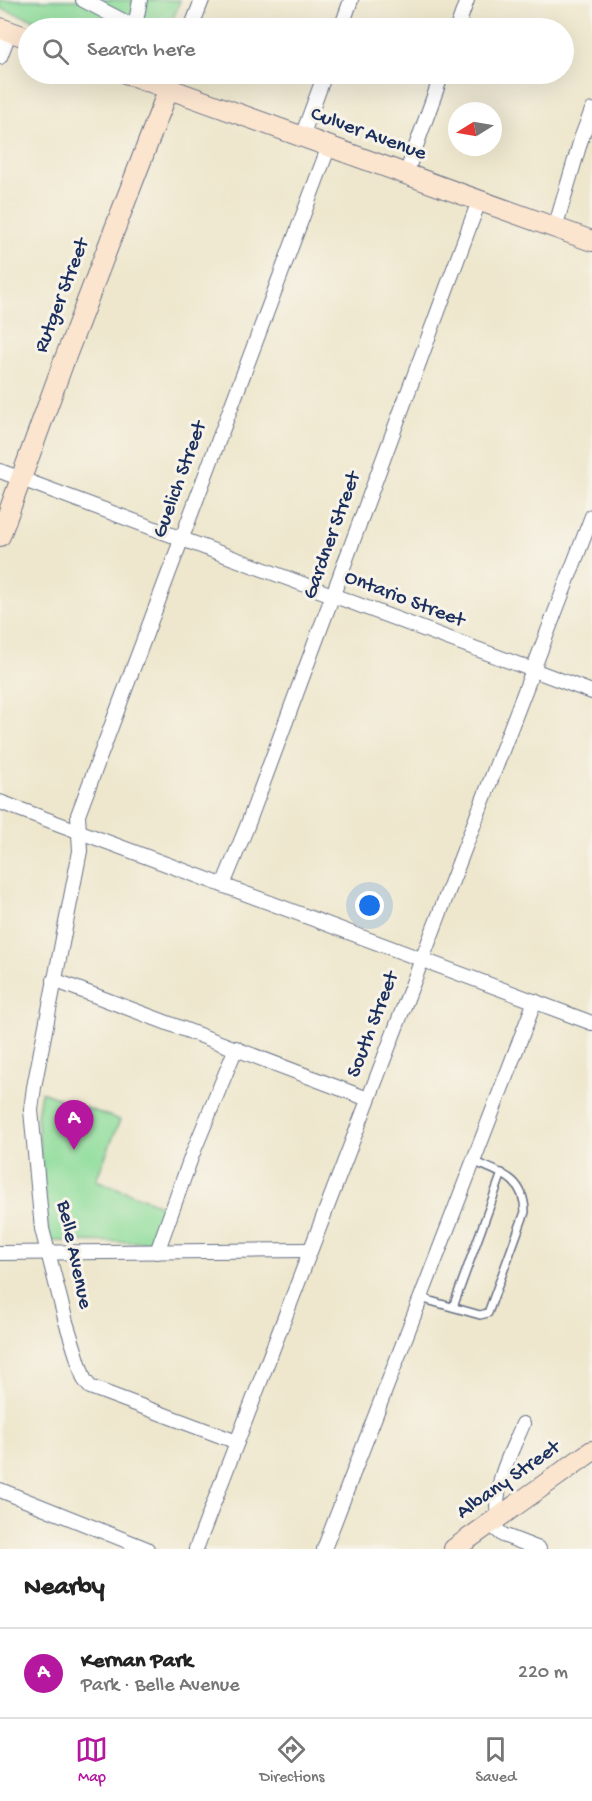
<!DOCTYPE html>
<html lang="en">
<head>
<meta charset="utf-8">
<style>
  body { margin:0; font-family:"Gochi Hand",sans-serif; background:#f6f6f6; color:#222 }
  .compass { position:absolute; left:448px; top:102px; width:54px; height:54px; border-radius:50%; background:#fff; box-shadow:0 6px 24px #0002; rotate:259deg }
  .you { position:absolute; left:370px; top:906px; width:21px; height:21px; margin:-15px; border:4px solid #fff; border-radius:50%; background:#1a73e8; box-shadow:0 0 0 9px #1a73e833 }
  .badge { display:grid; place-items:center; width:39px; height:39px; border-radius:50%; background:#b5179e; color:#fff; font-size:20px; font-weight:700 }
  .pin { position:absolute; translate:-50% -50px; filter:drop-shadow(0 2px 3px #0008) }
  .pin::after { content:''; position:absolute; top:32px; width:21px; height:18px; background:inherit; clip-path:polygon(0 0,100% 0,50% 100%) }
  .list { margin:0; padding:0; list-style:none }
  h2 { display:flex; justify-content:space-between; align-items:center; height:78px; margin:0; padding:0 24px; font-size:26px }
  h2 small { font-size:20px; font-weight:400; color:#767676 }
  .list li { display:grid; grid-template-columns:39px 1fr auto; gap:18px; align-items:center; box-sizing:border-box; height:90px; padding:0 24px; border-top:2px solid #e0e0e0 }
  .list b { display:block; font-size:22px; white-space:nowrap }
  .list p { margin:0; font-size:20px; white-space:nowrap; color:#767676 }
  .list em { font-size:20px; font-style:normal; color:#767676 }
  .icon { flex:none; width:33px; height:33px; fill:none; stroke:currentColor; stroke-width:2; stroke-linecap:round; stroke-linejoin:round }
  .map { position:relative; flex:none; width:592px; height:1549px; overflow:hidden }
  .search { position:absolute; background:#fff; box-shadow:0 6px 24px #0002; left:18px; right:18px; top:18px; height:66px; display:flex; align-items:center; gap:15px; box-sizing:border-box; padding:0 21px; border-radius:33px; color:#767676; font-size:22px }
  .sheet { height:168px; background:#fff }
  nav { display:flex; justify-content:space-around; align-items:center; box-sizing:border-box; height:84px; border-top:2px solid #e0e0e0; background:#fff; font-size:16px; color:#767676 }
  nav a { display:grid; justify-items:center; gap:3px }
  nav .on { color:#b5179e }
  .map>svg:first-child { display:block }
  .green { fill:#8fdd9b; stroke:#55867c; stroke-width:1.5 }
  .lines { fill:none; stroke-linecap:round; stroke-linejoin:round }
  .lane-casing { stroke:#656f85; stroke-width:10 }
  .street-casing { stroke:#656f85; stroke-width:16 }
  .secondary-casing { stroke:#656f85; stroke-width:22 }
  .lane { stroke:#fff; stroke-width:7 }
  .street { stroke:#fff; stroke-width:14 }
  .secondary { stroke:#fce5cf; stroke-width:20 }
  .labels { text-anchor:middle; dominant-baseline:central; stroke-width:6; stroke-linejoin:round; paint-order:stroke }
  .street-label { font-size:21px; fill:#1b2f5e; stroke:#f7f3e8 }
</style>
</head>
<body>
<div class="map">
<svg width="592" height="1549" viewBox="0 0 592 1549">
  <rect width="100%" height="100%" fill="#f7f3e8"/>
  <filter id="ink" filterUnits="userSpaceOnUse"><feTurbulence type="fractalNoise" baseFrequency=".0167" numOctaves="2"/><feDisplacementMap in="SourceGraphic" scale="12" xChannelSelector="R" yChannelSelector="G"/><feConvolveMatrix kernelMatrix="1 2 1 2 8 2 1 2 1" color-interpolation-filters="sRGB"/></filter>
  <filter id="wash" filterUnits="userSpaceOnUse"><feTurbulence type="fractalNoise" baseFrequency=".008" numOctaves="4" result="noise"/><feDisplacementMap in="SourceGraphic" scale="24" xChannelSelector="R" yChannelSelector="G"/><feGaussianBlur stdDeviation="1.35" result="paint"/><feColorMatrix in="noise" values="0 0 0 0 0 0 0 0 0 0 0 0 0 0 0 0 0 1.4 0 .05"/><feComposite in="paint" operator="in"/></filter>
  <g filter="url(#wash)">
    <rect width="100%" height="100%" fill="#eee7cd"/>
    <g class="green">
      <path d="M0 0H180L170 28H58L0 8Z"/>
      <path d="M41 1092 120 1120 96 1180 163 1206 150 1242 49 1241 37 1116Z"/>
    </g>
  </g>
  <g filter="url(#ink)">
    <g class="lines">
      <g class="lane-casing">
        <g id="lane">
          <path d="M420 1298 480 1315 488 1313 525 1212C524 1177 500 1173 473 1161"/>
          <path d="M453 1307 502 1173"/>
        </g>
      </g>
      <g class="street-casing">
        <g id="street">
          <path d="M83 0 135 27"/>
          <path d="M137 28 135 27 140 0"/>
          <path d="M191 28 202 0"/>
          <path d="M341 28 351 0"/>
          <path d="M457 28 467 0"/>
          <path d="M0 57 10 31"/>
          <path d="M169 88 174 74"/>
          <path d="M302 136 325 74"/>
          <path d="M406 174 442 74"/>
          <path d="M555 228 582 136 592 110"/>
          <path d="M0 471 592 692"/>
          <path d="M0 802 592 1023"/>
          <path d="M223 885 246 829 479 201"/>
          <path d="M54 980 368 1099"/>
          <path d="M157 1252 192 1155 236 1048"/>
          <path d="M0 1253 310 1250"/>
          <path d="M237 1442 90 1387 84 1379 66 1322 42 1229 31 1110 34 1087 80 851 78 815 329 146"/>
          <path d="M0 1490 147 1549"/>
          <path d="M498 1518C493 1484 510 1455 523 1424"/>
          <path d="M490 1524 503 1535 539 1549"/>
          <path d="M196 1549 592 516"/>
          <path d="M324 1549 535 1001"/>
        </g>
      </g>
      <g class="secondary-casing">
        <g id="secondary">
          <path d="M0 28 28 38"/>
          <path d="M128 74 592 241"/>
          <path d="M0 536 64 361 169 88"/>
          <path d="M454 1549 592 1451"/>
        </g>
      </g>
      <use href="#lane" class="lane"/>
      <use href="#street" class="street"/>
      <use href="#secondary" class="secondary"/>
    </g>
  </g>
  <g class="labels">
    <g class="street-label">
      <text transform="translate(368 135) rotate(20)">Culver Avenue</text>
      <text transform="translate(63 296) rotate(-69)">Rutger Street</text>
      <text transform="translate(181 480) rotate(-70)">Guelich Street</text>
      <text transform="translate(333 536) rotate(-70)">Gardner Street</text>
      <text transform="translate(404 600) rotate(21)">Ontario Street</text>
      <text transform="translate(374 1025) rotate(-69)">South Street</text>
      <text transform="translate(73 1255) rotate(78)">Belle Avenue</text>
      <text transform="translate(509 1481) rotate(-35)">Albany Street</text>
    </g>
  </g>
</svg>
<svg class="compass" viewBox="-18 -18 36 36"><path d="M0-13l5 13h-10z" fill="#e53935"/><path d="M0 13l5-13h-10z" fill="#767676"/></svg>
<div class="you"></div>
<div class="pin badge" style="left:74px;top:1150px">A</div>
<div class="search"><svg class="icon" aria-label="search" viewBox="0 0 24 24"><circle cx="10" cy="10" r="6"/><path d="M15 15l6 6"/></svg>Search here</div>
</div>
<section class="sheet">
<h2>Nearby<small></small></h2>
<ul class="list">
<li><span class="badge">A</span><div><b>Kernan Park</b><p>Park · Belle Avenue</p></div><em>220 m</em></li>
</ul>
</section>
<nav>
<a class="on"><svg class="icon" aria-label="map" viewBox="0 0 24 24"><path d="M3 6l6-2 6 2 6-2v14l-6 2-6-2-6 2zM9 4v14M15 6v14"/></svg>Map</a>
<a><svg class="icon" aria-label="directions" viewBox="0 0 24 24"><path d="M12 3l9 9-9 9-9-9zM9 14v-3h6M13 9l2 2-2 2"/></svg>Directions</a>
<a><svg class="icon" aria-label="saved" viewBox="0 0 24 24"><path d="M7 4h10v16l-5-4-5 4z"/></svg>Saved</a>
</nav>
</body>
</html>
